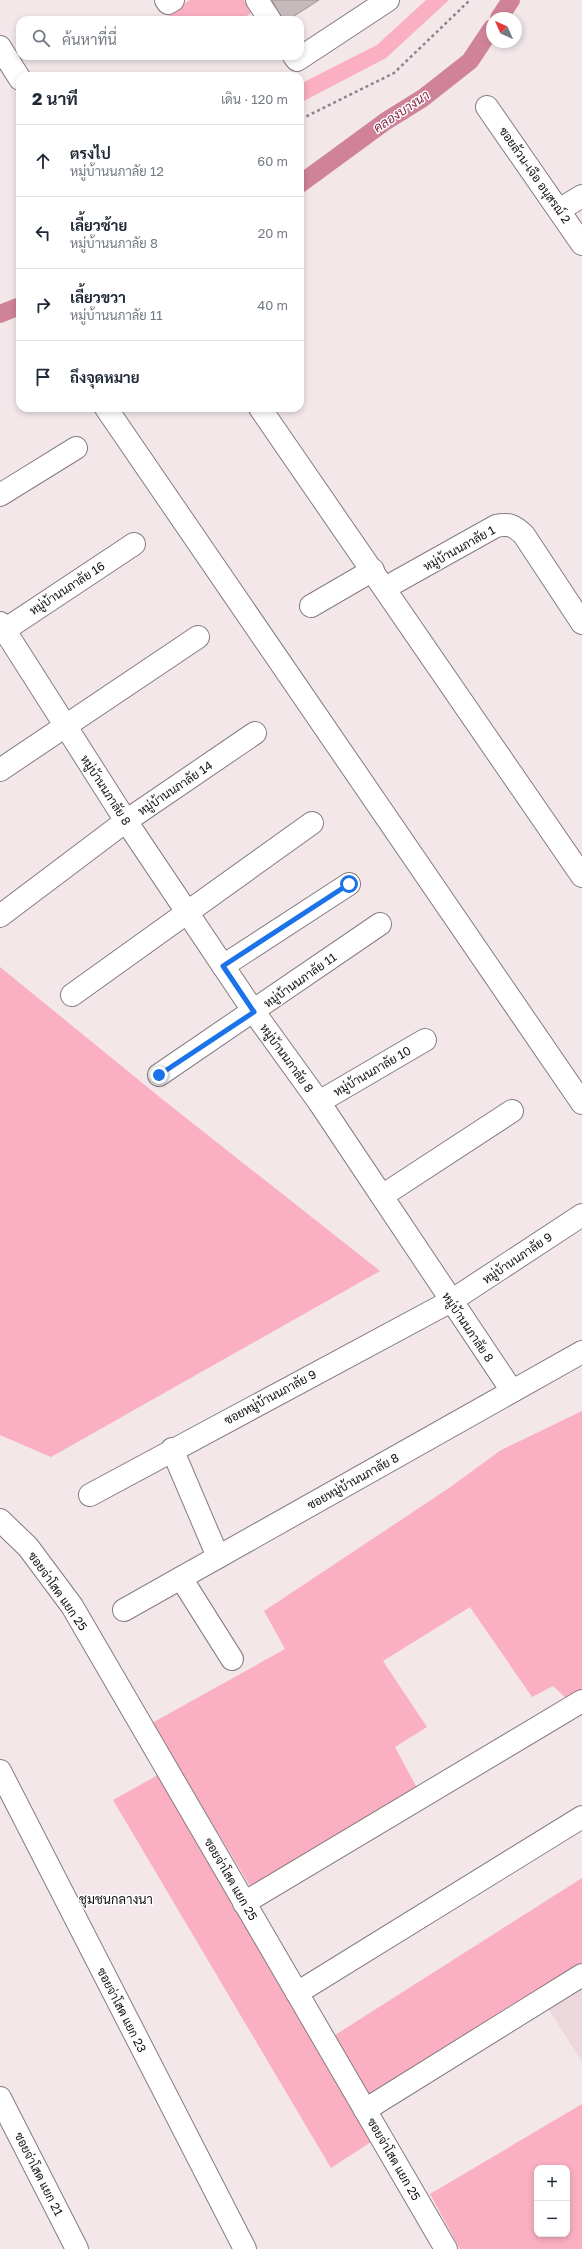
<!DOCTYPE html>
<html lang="th">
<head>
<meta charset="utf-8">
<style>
  body { margin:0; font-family:"Golos Text",Sarabun,sans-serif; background:#f2f2f3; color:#1f2937 }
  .controls { position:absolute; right:12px; bottom:12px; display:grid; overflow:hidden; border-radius:8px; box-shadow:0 2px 6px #0003 }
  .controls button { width:36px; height:36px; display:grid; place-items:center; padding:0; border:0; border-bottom:1px solid #e0e1e3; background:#fff; color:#1f2937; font:20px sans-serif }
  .compass { position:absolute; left:486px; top:12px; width:36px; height:36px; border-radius:50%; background:#fff; box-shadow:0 2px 6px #0003; rotate:315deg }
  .stop { position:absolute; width:12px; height:12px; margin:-9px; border:3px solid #1a73e8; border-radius:50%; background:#fff }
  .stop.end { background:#1a73e8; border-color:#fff; box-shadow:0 1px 4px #0008 }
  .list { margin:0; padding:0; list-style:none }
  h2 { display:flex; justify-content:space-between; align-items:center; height:52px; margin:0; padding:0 16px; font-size:17px }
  h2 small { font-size:13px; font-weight:400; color:#747a83 }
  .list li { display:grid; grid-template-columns:26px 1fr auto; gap:12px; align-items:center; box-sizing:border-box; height:72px; padding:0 16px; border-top:1px solid #e0e1e3 }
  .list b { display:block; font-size:15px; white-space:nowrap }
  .list p { margin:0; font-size:13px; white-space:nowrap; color:#747a83 }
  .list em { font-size:13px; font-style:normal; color:#747a83 }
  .icon { flex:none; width:22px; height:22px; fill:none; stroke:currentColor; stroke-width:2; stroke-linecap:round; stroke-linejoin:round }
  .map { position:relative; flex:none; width:582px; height:2249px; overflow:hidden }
  .search { position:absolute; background:#fff; box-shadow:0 2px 6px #0003; left:16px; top:16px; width:288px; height:44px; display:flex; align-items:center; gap:10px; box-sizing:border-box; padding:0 14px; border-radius:12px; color:#747a83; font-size:15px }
  .panel { position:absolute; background:#fff; box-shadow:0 2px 6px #0003; left:16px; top:72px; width:288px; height:340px; border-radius:12px }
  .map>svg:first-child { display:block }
  .built { fill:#ecd8dc }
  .green { fill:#faafc2; fill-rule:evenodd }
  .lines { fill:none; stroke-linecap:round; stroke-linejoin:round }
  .canal { stroke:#d08398; stroke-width:18 }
  .building { fill:#c6babd; stroke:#9f9496 }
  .minor-casing { stroke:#867c7e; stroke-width:24 }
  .path { stroke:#8d8587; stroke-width:2.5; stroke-dasharray:3 3; stroke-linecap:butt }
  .minor { stroke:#fff; stroke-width:22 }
  .route { stroke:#1a73e8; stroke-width:5 }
  .labels { text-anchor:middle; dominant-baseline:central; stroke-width:3; stroke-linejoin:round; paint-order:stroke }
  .street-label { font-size:12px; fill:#131010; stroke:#fff }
  .water-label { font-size:13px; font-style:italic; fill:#832848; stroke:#fff }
  .neighbourhood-label { font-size:13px; fill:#131010; stroke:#fff }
</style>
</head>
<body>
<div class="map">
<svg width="582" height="2249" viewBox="0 0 582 2249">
  <rect width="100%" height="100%" fill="#f3e7ea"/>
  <path class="built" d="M582 1987V2062L548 2008Z"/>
  <g class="green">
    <path d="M190 0H244L252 12 241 20H171L168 14Z"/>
    <path d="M426 0H449L386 58 300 103V84L377 45Z"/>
    <path d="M0 967 162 1099 380 1271 51 1457 0 1435Z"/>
    <path d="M582 1411V1690L567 1699 553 1686 532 1697 470 1607 383 1661 427 1727 395 1747 417 1788 250 1886 152 1723 285 1649 264 1611 449 1488 501 1450Z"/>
    <path d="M158 1775 374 2140 331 2168 113 1800Z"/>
    <path d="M582 1878V1967L368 2097 332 2037Z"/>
    <path d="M582 2104V2249H460L430 2194ZM537 2168H567V2234H537Z"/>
  </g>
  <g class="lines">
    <g class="canal">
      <path d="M499 18 511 0"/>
      <path d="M300 184 386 121 423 98 470 61 492 28"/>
      <path d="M0 314 20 306"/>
    </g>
  </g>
  <path class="building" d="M272 0H319L288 20H282Z"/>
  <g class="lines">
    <g class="minor-casing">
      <g id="minor">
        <path d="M166 0 168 3 173 0"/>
        <path d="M257 0 270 20"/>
        <path d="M0 47 20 79"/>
        <path d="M294 56 297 60 388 0"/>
        <path d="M487 107 582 244"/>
        <path d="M559 210 582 196"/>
        <path d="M106 408 582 1103"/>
        <path d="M260 408 582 876"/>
        <path d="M0 495 76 448"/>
        <path d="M385 588 496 526C509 523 515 526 524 535L582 623"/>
        <path d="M311 606 373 570"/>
        <path d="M0 623 126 821 254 1012 319 1102 512 1391"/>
        <path d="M0 633 134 544"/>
        <path d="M0 770 198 637"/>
        <path d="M0 916 126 821 255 733"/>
        <path d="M223 966 349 884"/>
        <path d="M72 995 312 823"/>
        <path d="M159 1075 380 924"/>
        <path d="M319 1102 425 1040"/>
        <path d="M382 1196 512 1111"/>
        <path d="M172 1449 218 1557"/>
        <path d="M90 1495 451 1301 582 1215"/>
        <path d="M0 1520 28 1547 72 1606 446 2249"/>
        <path d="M181 1578 232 1659"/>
        <path d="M124 1610 582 1352"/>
        <path d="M0 1771 245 2249"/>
        <path d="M244 1903 582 1701"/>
        <path d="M297 1993 582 1817"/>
        <path d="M0 2098 77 2249"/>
        <path d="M365 2110 582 1975"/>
      </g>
    </g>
    <path class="path" d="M301 119 394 73 470 0"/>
    <use href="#minor" class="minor"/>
  </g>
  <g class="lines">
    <path class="route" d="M159 1075 254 1012 223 966 349 884"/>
  </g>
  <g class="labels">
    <g class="street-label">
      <text transform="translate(535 175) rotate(55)">ซอยล้วน-เจือ อนุสรณ์ 2</text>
      <text transform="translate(459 548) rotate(-29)">หมู่บ้านนภาลัย 1</text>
      <text transform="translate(67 588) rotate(-33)">หมู่บ้านนภาลัย 16</text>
      <text transform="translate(175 788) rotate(-34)">หมู่บ้านนภาลัย 14</text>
      <text transform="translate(106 790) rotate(57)">หมู่บ้านนภาลัย 8</text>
      <text transform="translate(300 980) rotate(-35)">หมู่บ้านนภาลัย 11</text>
      <text transform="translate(287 1058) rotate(54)">หมู่บ้านนภาลัย 8</text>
      <text transform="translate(372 1071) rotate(-30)">หมู่บ้านนภาลัย 10</text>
      <text transform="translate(517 1258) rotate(-34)">หมู่บ้านนภาลัย 9</text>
      <text transform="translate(468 1327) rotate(56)">หมู่บ้านนภาลัย 8</text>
      <text transform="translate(270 1397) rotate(-28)">ซอยหมู่บ้านนภาลัย 9</text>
      <text transform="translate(353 1481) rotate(-29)">ซอยหมู่บ้านนภาลัย 8</text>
      <text transform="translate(58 1591) rotate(55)">ซอยจ่าโสด แยก 25</text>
      <text transform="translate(231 1879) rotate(60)">ซอยจ่าโสด แยก 25</text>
      <text transform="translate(122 2010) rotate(63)">ซอยจ่าโสด แยก 23</text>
      <text transform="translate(394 2159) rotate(60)">ซอยจ่าโสด แยก 25</text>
      <text transform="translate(39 2174) rotate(63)">ซอยจ่าโสด แยก 21</text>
    </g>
    <g class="water-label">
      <text transform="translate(401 111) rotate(-34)">คลองบางนา</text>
    </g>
    <g class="neighbourhood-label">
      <text x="116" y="1899">ชุมชนกลางนา</text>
    </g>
  </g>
</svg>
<div class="controls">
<button>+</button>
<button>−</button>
</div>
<svg class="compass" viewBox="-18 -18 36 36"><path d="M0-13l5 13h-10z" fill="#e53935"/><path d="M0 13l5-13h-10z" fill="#747a83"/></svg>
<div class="stop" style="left:349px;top:884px"></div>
<div class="stop end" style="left:159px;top:1075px"></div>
<div class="search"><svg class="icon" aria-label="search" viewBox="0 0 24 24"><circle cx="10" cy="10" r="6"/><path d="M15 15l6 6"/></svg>ค้นหาที่นี่</div>
<section class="panel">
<h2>2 นาที<small>เดิน · 120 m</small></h2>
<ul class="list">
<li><svg class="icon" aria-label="ahead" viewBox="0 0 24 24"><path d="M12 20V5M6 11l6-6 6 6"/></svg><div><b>ตรงไป</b><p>หมู่บ้านนภาลัย 12</p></div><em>60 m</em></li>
<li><svg class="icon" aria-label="left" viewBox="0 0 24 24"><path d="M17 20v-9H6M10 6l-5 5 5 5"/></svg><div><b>เลี้ยวซ้าย</b><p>หมู่บ้านนภาลัย 8</p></div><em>20 m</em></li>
<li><svg class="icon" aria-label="right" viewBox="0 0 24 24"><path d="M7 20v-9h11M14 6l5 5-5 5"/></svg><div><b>เลี้ยวขวา</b><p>หมู่บ้านนภาลัย 11</p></div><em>40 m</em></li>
<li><svg class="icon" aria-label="arrive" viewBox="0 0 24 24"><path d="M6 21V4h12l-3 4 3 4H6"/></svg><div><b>ถึงจุดหมาย</b></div></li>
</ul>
</section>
</div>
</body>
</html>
